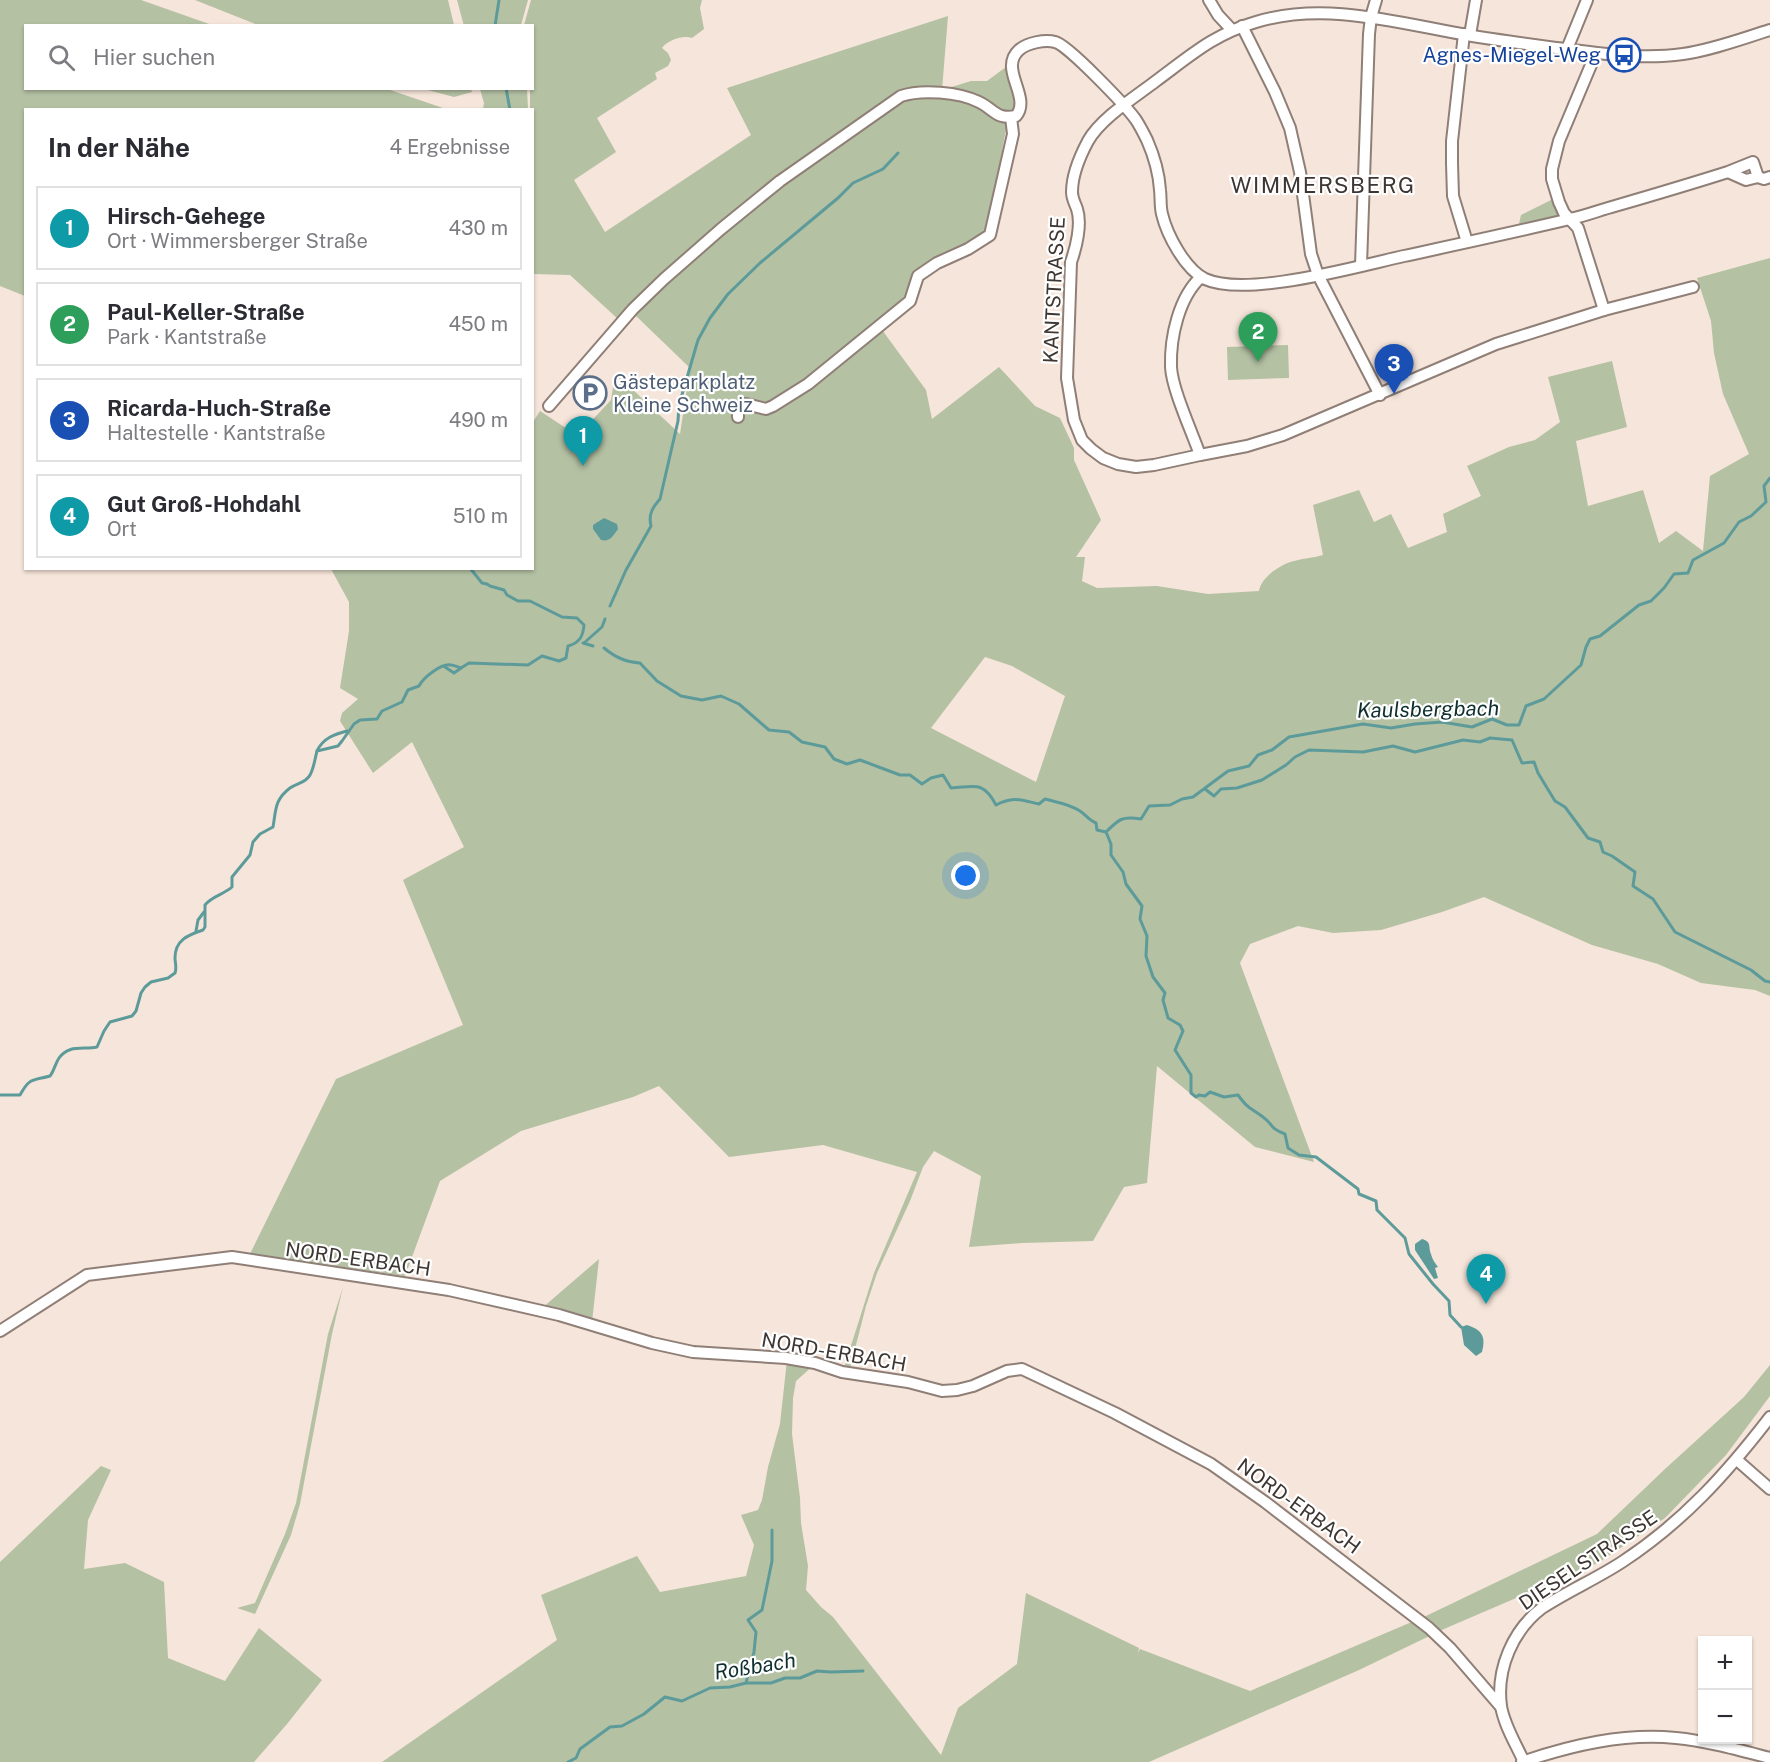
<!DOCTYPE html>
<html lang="de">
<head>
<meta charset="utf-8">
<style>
  body { margin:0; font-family:"Public Sans",sans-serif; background:#f7f7f7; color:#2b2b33 }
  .controls { position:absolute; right:18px; bottom:18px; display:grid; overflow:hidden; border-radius:0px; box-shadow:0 2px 4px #0004 }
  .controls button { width:54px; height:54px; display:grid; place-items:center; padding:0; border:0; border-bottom:2px solid #e1e1e2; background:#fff; color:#2b2b33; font:30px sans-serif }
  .you { position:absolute; left:966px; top:876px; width:21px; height:21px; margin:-15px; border:4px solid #fff; border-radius:50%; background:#1a73e8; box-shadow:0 0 0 9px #1a73e833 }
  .badge { display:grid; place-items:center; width:39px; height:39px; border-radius:50%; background:#8f771c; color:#fff; font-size:20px; font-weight:700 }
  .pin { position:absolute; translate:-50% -50px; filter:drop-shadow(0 2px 3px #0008) }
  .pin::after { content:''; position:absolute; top:32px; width:21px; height:18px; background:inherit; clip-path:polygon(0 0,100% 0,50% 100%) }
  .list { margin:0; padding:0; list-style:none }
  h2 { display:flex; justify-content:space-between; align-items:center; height:78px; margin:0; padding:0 24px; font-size:26px }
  h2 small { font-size:20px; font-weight:400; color:#7c7c81 }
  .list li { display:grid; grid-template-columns:39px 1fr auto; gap:18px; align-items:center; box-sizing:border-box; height:84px; margin:0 12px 12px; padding:0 12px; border:2px solid #e1e1e2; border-radius:0px }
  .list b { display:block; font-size:22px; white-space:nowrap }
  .list p { margin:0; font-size:20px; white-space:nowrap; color:#7c7c81 }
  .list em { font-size:20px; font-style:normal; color:#7c7c81 }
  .icon { flex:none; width:33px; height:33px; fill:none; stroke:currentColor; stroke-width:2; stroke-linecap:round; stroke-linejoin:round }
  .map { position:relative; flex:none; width:1770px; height:1762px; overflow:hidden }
  .search { position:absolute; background:#fff; box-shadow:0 2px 4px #0004; left:24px; top:24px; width:510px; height:66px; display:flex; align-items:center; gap:15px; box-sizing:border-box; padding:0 21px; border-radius:0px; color:#7c7c81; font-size:22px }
  .panel { position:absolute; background:#fff; box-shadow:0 2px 4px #0004; left:24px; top:108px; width:510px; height:462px; border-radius:0px }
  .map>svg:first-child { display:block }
  .green { fill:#b4c1a3; fill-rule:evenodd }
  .water { fill:#5d9b9b }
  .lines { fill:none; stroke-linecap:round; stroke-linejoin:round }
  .stream { stroke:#5d9b9b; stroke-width:3 }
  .street-casing { stroke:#8f7f76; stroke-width:14 }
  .street { stroke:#fff; stroke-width:10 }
  .labels { text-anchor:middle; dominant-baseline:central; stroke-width:4.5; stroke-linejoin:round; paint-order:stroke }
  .transit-label { font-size:20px; fill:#164399; stroke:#fff; text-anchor:end }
  .street-label { font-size:20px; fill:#3d3632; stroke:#fff }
  .service-label { font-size:20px; fill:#4e5e75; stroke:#fff; text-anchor:start }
  .water-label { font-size:21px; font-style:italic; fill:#0f2f30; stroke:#fff }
  .quarter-label { font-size:22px; letter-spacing:1.5px; fill:#3d3632; stroke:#fff }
</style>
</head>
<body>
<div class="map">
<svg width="1770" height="1762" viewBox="0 0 1770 1762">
  <rect width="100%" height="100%" fill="#f6e5da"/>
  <g class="green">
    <path d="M0 0H141L212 25 26 26V88L387 89 446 109 26 110 25 296 0 286Z"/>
    <path d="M195 0H448L454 25H258Z"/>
    <path d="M457 0H528L521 25 464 26Z"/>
    <path d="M531 0H702L700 8 704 29 692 38C683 35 668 40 662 48L668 53 671 60 668 66 655 73 657 79 597 118 616 152 574 180 605 232 751 135 727 88 948 16 942 90 971 81H987L1006 67 1018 105 1014 112 1009 113 988 227 981 234 966 245 916 274 905 296 877 323 926 390 932 419 999 367 1035 406 1060 418 1074 448V460L1101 520 1076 557H1085L1082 581 1097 588 1157 586 1208 594 1259 591C1261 577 1281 564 1294 561 1304 558 1314 558 1323 555L1313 505 1359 490 1374 522 1391 514 1408 548 1447 532 1443 514 1481 496 1467 466 1509 447 1535 440 1560 422 1548 377 1612 361 1627 427 1576 441 1588 506 1643 490 1659 543 1676 531 1703 551 1710 476 1749 454 1723 394 1714 353 1711 321 1697 278 1770 258V996L1755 990 1701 983 1658 964 1592 945 1484 897 1442 912 1381 930 1333 933 1298 926 1250 944 1240 963 1314 1162 1255 1147 1157 1066 1147 1183 1124 1187 1093 1241 1022 1243 969 1247 981 1176 934 1151 923 1167 910 1201 877 1273 866 1306 849 1372 843 1371 874 1273 917 1172 823 1145 729 1157 659 1086 633 1097 521 1131 440 1181 405 1276 250 1254 336 1079 463 1025 403 880 464 847 412 742 373 773 340 721 342 713 358 699 340 688 349 631V602L331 569 532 568 533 422 540 411 575 434 583 430 611 400 615 373 680 434 690 368 634 314 619 320 570 275 533 274 532 110 530 109V89L532 88V26L524 25ZM985 657 1012 666 1065 696 1036 782 931 728Z"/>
    <path d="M424 89H471L472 92 454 97Z"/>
    <path d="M480 89H527L528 109H483L484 103Z"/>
    <path d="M1553 199 1558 217 1519 224 1521 215Z"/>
    <path d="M1288 345 1289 378 1228 380 1227 347Z"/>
    <path d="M599 1259 592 1322 541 1309Z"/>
    <path d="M343 1287 332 1334 300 1504 291 1535 255 1614 237 1608 255 1603 285 1534 296 1503 328 1334Z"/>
    <path d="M787 1360 815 1364 796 1381 793 1398 792 1434 800 1498 801 1523 808 1566 806 1590 821 1607 833 1617 941 1755 958 1708 1017 1664 1026 1593 1139 1648 1138 1653 1140 1649 1250 1691 1428 1615 1597 1534 1665 1469 1744 1397 1770 1365V1396L1726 1455 1665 1518 1598 1563 1444 1629 1359 1670 1149 1762H382L557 1640 541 1595 637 1556 660 1592 746 1576 754 1545 741 1515 758 1510 762 1500 768 1467 780 1424Z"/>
    <path d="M101 1466 111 1470 88 1520 84 1569 125 1563 164 1582 168 1658 225 1681 259 1628 322 1680 287 1724 254 1762H0V1562Z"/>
  </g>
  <g class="water">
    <path d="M604 518 617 524 618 529C613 536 610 542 601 540L593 529V525Z"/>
    <path d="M1422 1239C1432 1242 1428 1246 1431 1254 1432 1259 1435 1263 1438 1267L1435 1268 1438 1278 1434 1279 1415 1250V1244Z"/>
    <path d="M1467 1325C1482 1330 1486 1336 1482 1352L1476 1356 1464 1345 1461 1327Z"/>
  </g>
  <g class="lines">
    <g class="stream">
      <path d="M495 26 499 0"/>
      <path d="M506 88 510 110"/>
      <path d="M610 606 626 570 651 526C648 514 653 507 660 499L678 421 679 405 698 340 710 318 728 294 760 263 838 198 853 183 883 169 898 153"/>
      <path d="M583 643 593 646"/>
      <path d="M584 643 602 627 605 619"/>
      <path d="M604 648C615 657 625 662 640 663L657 681 681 696 702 700 721 696 739 704 769 730 789 732 802 742 825 747 834 759 847 764 860 760 900 775H910L922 784 931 778 943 775 951 788C974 787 983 780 996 805 1013 796 1021 800 1039 804L1045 799C1056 802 1070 804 1080 811 1086 815 1089 820 1096 823L1097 830 1106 832"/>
      <path d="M445 667 454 673 461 668"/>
      <path d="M317 751C323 738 335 734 347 731"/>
      <path d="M1205 789 1214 796 1221 789 1237 788 1262 780 1286 765 1295 757 1309 750 1363 752 1393 746 1415 752 1463 740 1480 742 1490 738 1512 740 1522 763 1534 762 1538 773 1555 801 1565 807 1588 838 1600 842 1603 852 1612 856 1635 872 1633 886 1653 899 1675 932 1751 970 1765 981 1770 982"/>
      <path d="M1106 832C1119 819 1122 816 1141 819L1149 806 1170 805 1182 799 1193 797 1228 771 1249 766 1258 755 1272 750 1289 737 1363 724 1391 728 1415 724 1442 722 1472 727 1492 719 1507 725H1519L1526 706 1544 699 1581 665 1586 647 1590 639 1600 636 1639 605 1651 601 1664 588 1674 574 1688 573 1693 560 1724 543 1739 522 1751 516 1766 502 1764 486 1770 478"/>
      <path d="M1106 832 1111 844V855L1123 872 1126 884 1142 906 1140 919 1147 936 1146 956 1153 977 1165 993 1163 1000 1168 1018 1180 1025 1183 1031 1175 1050 1191 1075V1093L1196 1097 1199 1095 1205 1096 1210 1092 1224 1097 1238 1095C1249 1110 1250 1107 1263 1117 1274 1125 1269 1128 1285 1134L1288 1148 1299 1155 1316 1157 1358 1189 1359 1194 1376 1201 1377 1210 1405 1238 1409 1254 1433 1284 1449 1301 1450 1315 1461 1327"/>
      <path d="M196 931 198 920 204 912"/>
      <path d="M0 1095H20C30 1077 32 1081 50 1076 54 1071 55 1064 59 1058 69 1044 83 1050 97 1047L104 1031 110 1022 132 1016 136 1011 141 993 145 987 151 982 168 978 175 973C177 967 175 963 175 958 175 940 188 935 203 930L205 927V905C212 896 223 895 232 887V877L250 855 253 842 260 834 273 827C276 811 274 800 290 788 297 783 306 783 310 775 314 768 315 758 317 751L338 746 342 741 354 724 360 720 377 719 382 711 402 702 408 690 419 686C423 678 441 663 451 665 454 665 457 667 461 668L469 663 528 665 542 656 559 661 566 658 568 646C579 643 583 637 584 625L577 618 562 617 530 601H518L507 595 504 590 490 586 487 584 482 583 470 568"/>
      <path d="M746 1683 754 1652 756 1632 748 1620 762 1610 772 1561V1530"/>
      <path d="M568 1762 576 1758 580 1749 610 1727 622 1726 644 1714 665 1697 682 1701 710 1688 730 1687 746 1683H771L785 1678H800L817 1671 831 1672 863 1671"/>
    </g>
    <g class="street-casing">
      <g id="street">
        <path d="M1209 0 1218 15 1232 30"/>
        <path d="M1242 26 1275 92 1290 128 1300 172 1311 254 1318 275 1380 395"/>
        <path d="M1464 34 1452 141V163L1453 196 1467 242"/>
        <path d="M1470 35 1476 0"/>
        <path d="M1567 49 1587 0"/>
        <path d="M1596 53 1559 141 1552 169V179L1559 202 1564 213 1578 228 1604 310"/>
        <path d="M1758 177 1764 179 1770 177"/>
        <path d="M1361 265 1369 34 1371 17 1376 0"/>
        <path d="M1693 287 1604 310 1496 344 1283 435 1247 446 1200 455 1154 465 1136 467 1118 464 1103 458 1091 449 1082 440 1074 420 1067 378 1071 262C1076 248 1082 224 1077 209 1075 203 1072 199 1072 192 1072 175 1080 156 1088 141 1101 118 1135 97 1156 81 1190 56 1214 34 1256 22 1325 1 1398 23 1467 35 1496 40 1526 44 1556 48 1598 53 1641 60 1683 54 1712 50 1741 39 1770 30"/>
        <path d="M549 406 633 309 664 279 721 229 780 181 901 96C921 89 959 92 979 102 994 109 996 120 1016 116 1032 97 998 69 1019 50 1027 43 1045 39 1055 42 1067 44 1127 107 1136 120 1140 126 1144 134 1147 140 1154 156 1159 174 1160 190 1161 198 1160 206 1162 214 1167 235 1185 269 1205 279 1247 298 1358 266 1404 256 1459 244 1515 232 1570 219 1585 216 1600 210 1615 206 1653 195 1690 184 1728 172L1746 180 1758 177 1753 162 1728 172"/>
        <path d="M738 417V408L746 404 766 409 773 406 808 384 910 301 918 276 937 263 968 249 990 235 1013 134 1011 117"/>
        <path d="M1200 455C1192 432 1172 389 1171 367 1170 337 1179 297 1201 277"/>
        <path d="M0 1331 87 1275 232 1257 449 1290 559 1315 652 1343 693 1352 786 1358 815 1363 842 1372 908 1382 942 1391 957 1390 973 1386 1007 1371 1022 1369 1115 1413 1211 1464 1265 1502 1429 1628 1450 1648 1501 1707"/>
        <path d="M1737 1460 1770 1489"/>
        <path d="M1522 1762C1572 1745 1623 1733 1676 1738 1707 1741 1739 1750 1770 1758"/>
        <path d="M1524 1762C1516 1744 1504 1725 1501 1706 1496 1669 1513 1630 1542 1608 1568 1591 1596 1579 1622 1562 1683 1522 1726 1474 1770 1417"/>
      </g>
    </g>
    <use href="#street" class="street"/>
  </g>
  <defs>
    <g id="bus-ring" transform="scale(1.725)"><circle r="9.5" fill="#fff" stroke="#1a4fb4" stroke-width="1.5"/><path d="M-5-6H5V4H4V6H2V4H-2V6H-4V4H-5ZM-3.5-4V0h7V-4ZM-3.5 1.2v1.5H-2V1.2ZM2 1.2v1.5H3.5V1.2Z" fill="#1a4fb4"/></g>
    <g id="parking-ring" transform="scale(1.725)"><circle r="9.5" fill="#fff" stroke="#5c6f8a" stroke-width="1.5"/><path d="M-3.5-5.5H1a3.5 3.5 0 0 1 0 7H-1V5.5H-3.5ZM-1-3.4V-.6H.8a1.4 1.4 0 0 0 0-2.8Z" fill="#5c6f8a"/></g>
  </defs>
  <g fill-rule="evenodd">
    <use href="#bus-ring" x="1624" y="55"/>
    <use href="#parking-ring" x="590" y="393"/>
  </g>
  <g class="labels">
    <g class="transit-label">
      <text x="1601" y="55">Agnes-Miegel-Weg</text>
    </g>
    <g class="street-label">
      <text transform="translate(1054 290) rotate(-87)">KANTSTRASSE</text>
      <text transform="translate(358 1259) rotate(8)">NORD-ERBACH</text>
      <text transform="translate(834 1352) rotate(10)">NORD-ERBACH</text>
      <text transform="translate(1299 1506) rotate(36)">NORD-ERBACH</text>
      <text transform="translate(1588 1560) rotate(-34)">DIESELSTRASSE</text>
    </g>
    <g class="service-label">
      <text x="613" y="382">Gästeparkplatz<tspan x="613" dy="23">Kleine Schweiz</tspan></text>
    </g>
    <g class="water-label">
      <text transform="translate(1428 709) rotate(-1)">Kaulsbergbach</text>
      <text transform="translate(755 1666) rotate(-9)">Roßbach</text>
    </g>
    <g class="quarter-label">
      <text x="1323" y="185">WIMMERSBERG</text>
    </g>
  </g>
</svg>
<div class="controls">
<button>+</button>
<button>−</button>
</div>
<div class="you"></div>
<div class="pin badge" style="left:583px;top:466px;background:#0f9aa8">1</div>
<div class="pin badge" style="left:1258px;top:362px;background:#2e9e5b">2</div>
<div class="pin badge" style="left:1394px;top:394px;background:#1a4fb4">3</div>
<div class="pin badge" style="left:1486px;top:1304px;background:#0f9aa8">4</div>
<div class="search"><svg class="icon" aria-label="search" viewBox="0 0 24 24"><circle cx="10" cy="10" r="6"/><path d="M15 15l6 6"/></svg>Hier suchen</div>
<section class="panel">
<h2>In der Nähe<small>4 Ergebnisse</small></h2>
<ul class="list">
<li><span class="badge" style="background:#0f9aa8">1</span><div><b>Hirsch-Gehege</b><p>Ort · Wimmersberger Straße</p></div><em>430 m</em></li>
<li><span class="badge" style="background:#2e9e5b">2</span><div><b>Paul-Keller-Straße</b><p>Park · Kantstraße</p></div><em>450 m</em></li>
<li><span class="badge" style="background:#1a4fb4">3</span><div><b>Ricarda-Huch-Straße</b><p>Haltestelle · Kantstraße</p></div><em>490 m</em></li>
<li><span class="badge" style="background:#0f9aa8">4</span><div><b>Gut Groß-Hohdahl</b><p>Ort</p></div><em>510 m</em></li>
</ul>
</section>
</div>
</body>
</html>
